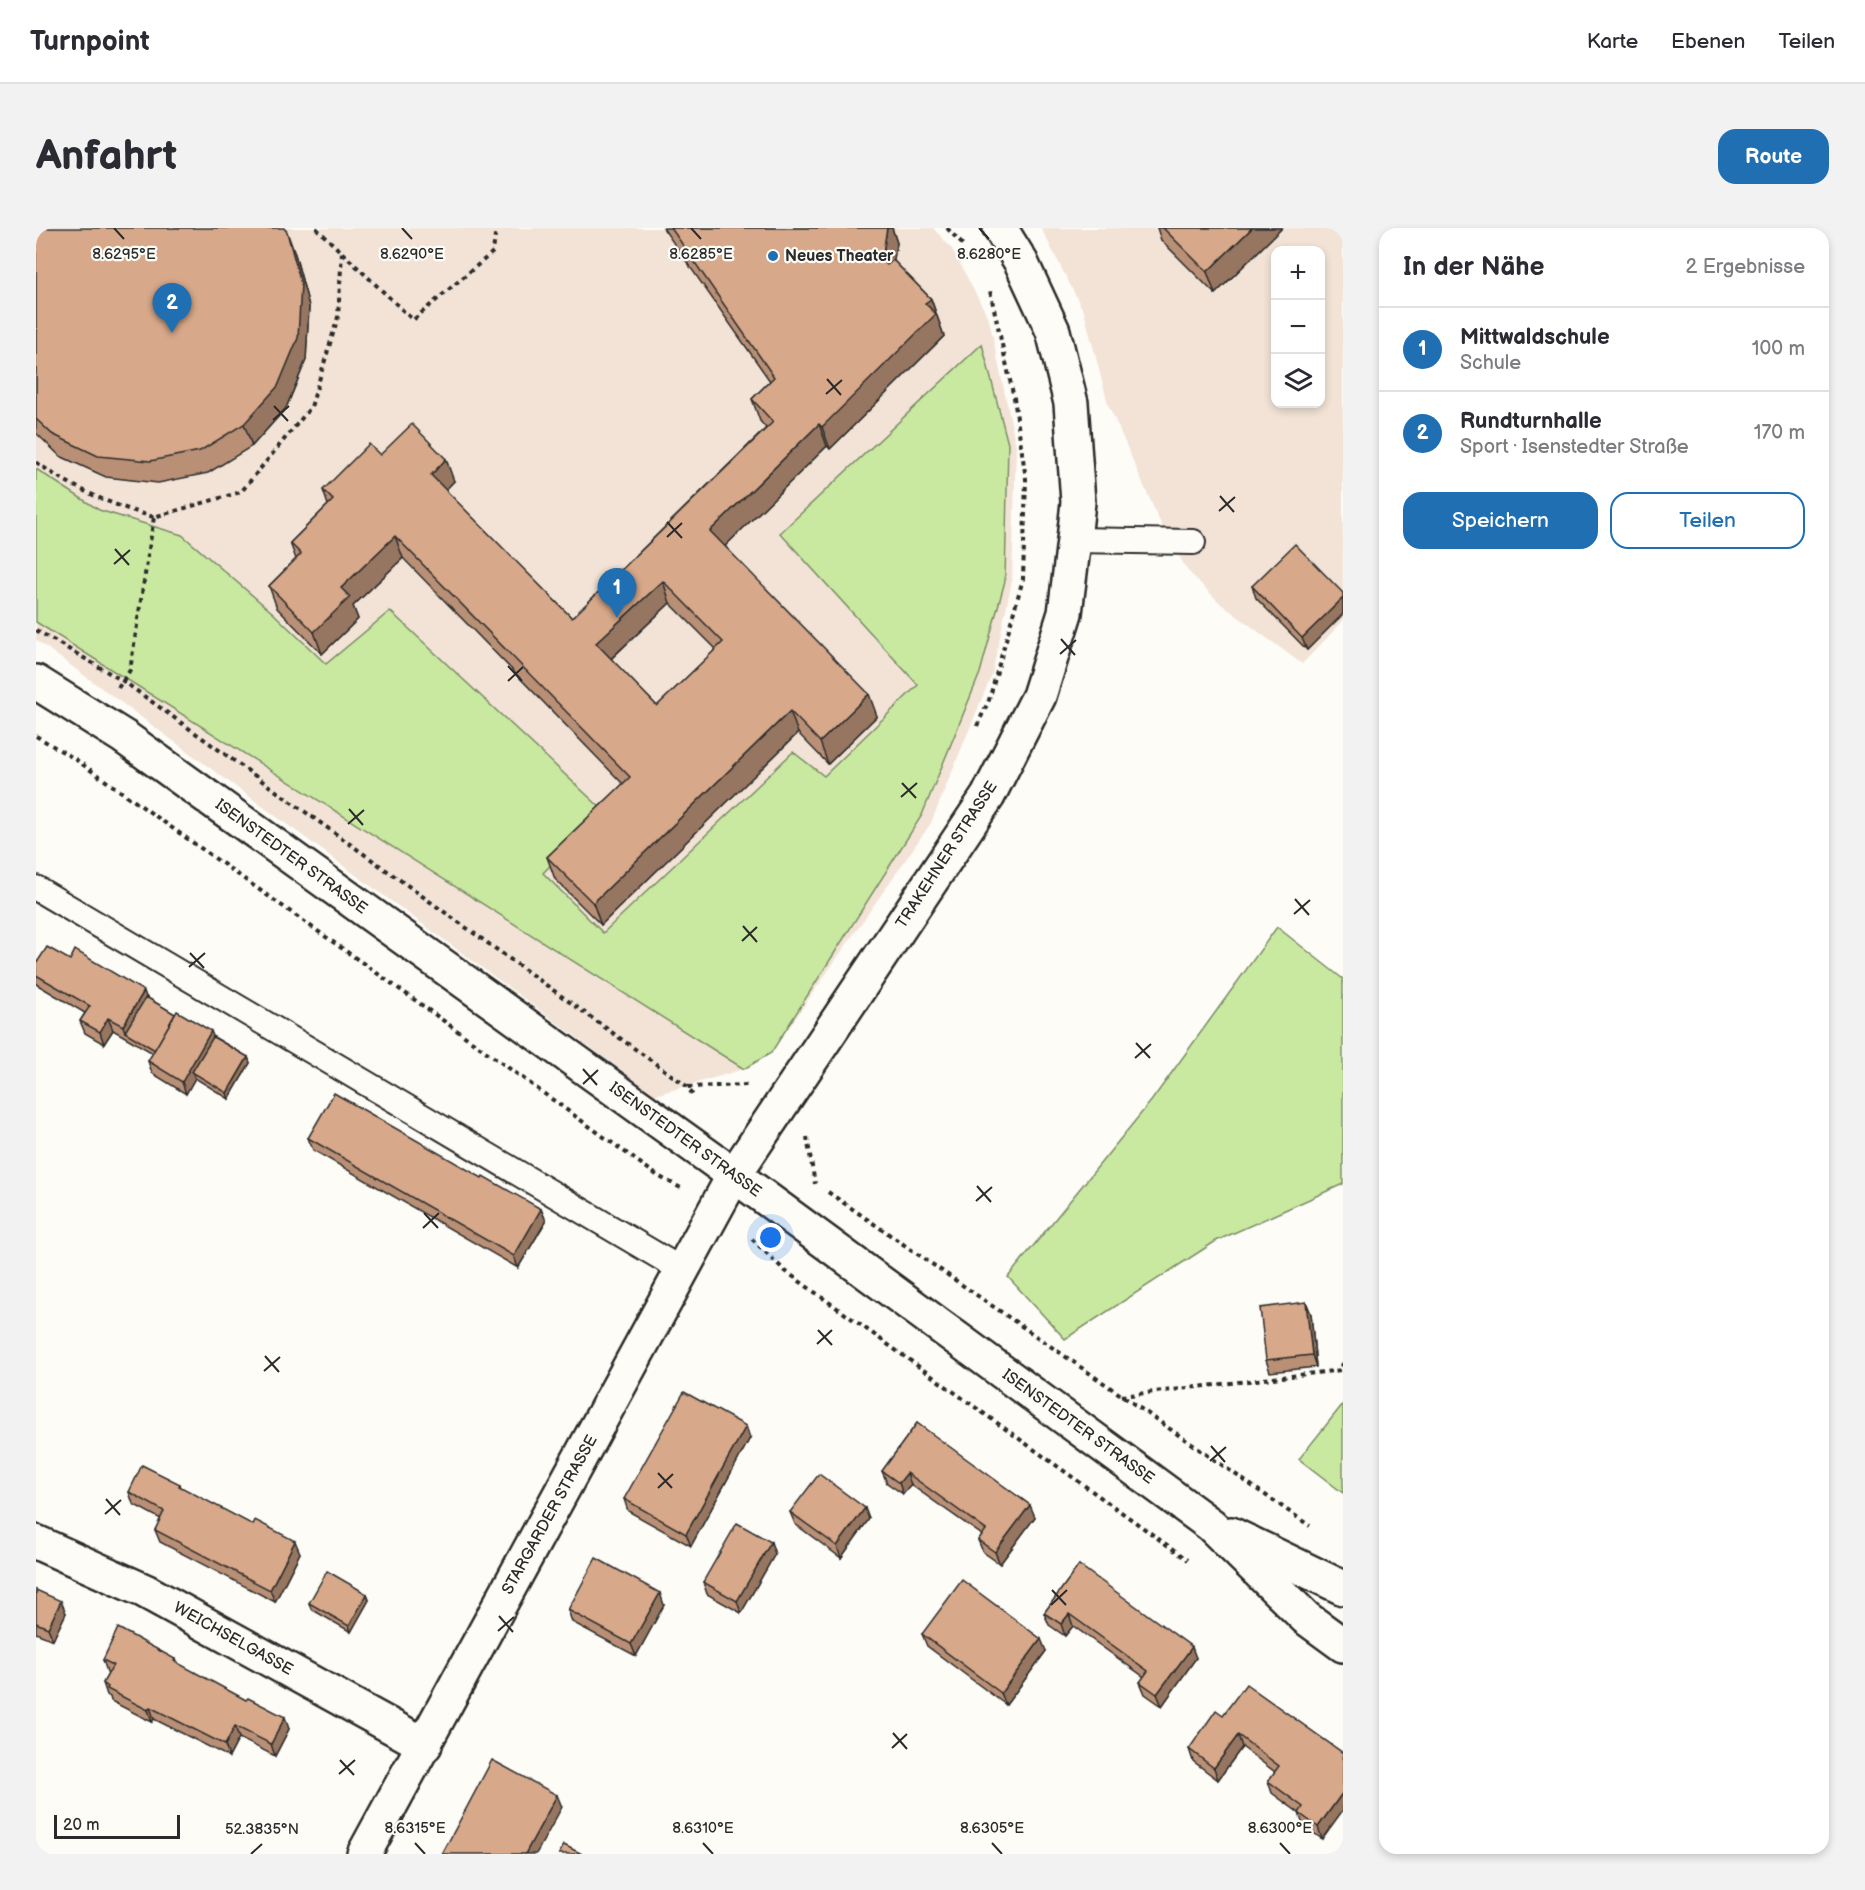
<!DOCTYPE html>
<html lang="de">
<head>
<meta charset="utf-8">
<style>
  body { margin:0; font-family:"Balsamiq Sans",sans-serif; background:#f2f2f3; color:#2b2b33 }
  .controls { position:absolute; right:18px; top:18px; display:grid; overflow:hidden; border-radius:12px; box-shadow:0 3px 9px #0003 }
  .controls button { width:54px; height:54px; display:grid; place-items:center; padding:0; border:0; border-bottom:2px solid #e1e1e2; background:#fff; color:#2b2b33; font:30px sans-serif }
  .scale { position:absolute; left:18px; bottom:15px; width:126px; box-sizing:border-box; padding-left:6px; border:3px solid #2b2b2b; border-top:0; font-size:16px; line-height:21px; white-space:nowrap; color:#2b2b2b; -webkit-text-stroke:4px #fdfcf7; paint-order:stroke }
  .you { position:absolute; left:735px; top:1010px; width:21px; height:21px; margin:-15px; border:4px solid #fff; border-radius:50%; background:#1a73e8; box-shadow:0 0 0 9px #1a73e833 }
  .badge { display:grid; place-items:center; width:39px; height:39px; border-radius:50%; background:#1f6fb2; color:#fff; font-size:20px; font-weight:700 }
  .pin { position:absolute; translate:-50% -50px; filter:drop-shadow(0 2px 3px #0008) }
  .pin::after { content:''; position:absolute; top:32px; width:21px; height:18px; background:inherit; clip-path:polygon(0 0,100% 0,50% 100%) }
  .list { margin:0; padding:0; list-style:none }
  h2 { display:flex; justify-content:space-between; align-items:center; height:78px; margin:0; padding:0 24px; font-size:26px }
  h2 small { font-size:20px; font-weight:400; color:#7c7c81 }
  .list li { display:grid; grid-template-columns:39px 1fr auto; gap:18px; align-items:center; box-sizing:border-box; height:84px; padding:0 24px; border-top:2px solid #e1e1e2 }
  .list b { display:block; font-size:22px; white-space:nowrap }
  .list p { margin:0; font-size:20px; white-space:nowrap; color:#7c7c81 }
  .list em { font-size:20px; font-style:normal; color:#7c7c81 }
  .actions { display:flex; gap:12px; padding:18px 24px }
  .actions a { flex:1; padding:14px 0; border:2px solid #1f6fb2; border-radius:18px; text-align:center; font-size:21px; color:#1f6fb2 }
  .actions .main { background:#1f6fb2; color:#fff }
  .icon { flex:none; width:33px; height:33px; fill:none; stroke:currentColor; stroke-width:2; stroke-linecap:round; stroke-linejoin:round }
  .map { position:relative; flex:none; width:1307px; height:1626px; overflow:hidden; border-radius:18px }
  header { display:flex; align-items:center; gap:36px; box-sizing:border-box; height:84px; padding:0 30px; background:#fff; border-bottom:2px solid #e1e1e2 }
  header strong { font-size:28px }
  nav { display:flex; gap:33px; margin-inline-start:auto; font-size:21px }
  .intro { display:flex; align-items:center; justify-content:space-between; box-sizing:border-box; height:144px; padding:0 36px }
  h1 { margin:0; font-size:42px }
  .button { padding:15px 27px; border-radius:18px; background:#1f6fb2; color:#fff; font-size:21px; font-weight:700 }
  main { display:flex; gap:36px; padding:0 36px }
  aside { flex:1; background:#fff; border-radius:18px; box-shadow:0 3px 9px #0003 }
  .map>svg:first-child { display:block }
  .built { fill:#f2e3d6; fill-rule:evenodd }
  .green { fill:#c9e9a1; stroke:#7a8a66; stroke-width:1.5 }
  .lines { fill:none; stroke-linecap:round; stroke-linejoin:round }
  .service-casing { stroke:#2b2b2b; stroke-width:28 }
  .minor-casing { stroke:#2b2b2b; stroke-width:38 }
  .tertiary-casing { stroke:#2b2b2b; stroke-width:38 }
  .path { stroke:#2b2b2b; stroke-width:4; stroke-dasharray:4.5 4.5; stroke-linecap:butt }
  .service { stroke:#fdfcf7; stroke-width:24 }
  .minor { stroke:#fdfcf7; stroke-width:33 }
  .tertiary { stroke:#fdfcf7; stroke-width:33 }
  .wall { fill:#b99076; stroke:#2b2b2b; stroke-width:1.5; fill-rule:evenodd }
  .shaded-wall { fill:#967660; stroke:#2b2b2b; stroke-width:1.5 }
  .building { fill:#d7a889; stroke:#2b2b2b; stroke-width:1.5; fill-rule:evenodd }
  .ticks { fill:none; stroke:#2b2b2b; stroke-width:2 }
  .poi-dot { fill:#1f6fb2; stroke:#fdfcf7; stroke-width:2 }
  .labels { text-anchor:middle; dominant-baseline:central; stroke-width:4.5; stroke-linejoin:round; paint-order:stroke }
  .poi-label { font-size:16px; font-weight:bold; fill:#2b2b2b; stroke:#fdfcf7; text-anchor:start }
  .street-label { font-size:16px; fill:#2b2b2b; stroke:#fdfcf7 }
  .ticks-label { font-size:15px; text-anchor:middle; fill:#2b2b2b; stroke:#fdfcf7; stroke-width:4.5; stroke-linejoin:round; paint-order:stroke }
</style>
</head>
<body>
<header>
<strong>Turnpoint</strong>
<nav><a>Karte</a><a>Ebenen</a><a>Teilen</a></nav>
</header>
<div class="intro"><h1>Anfahrt</h1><a class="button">Route</a></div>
<main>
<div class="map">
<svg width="1307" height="1626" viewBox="0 0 1307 1626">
  <rect width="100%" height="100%" fill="#fdfcf7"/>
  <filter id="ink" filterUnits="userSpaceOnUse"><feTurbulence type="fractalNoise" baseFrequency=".0167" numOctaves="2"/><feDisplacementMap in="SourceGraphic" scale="12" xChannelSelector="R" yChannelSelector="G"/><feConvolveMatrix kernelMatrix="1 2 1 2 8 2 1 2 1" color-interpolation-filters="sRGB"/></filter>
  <g filter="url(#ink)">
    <g class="built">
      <path d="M0 0H897L916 21 953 91 980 218 976 353 956 446 895 595 735 825 708 841 619 867 0 412Z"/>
      <path d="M1005 0H1307V393L1266 436 1185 376 1151 342 1123 292 1072 176 1048 84ZM1240 22H1284V176H1240Z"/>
    </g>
    <g class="green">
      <path d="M946 116 972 216 969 353 944 445 886 587 735 825 708 841 0 394V241L63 282 146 307 237 385 290 436 354 383 568 583 507 645 567 705 757 524 788 548 882 457 744 305Z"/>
      <path d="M1241 699 1307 751V956L1180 1013 1029 1111 972 1049 1116 872Z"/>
      <path d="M1307 1176V1265L1263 1231Z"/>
    </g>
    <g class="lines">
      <g class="service-casing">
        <g id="service">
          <path d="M1038 312 1157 314"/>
          <path d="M0 660 646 1042"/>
        </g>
      </g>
      <g class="minor-casing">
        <g id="minor">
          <path d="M0 1314 109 1363 389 1517"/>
          <path d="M328 1626 698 947 952 568 1003 468 1029 385 1038 312 1042 274 1035 175 1017 103 985 34 964 0"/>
        </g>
      </g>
      <g class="tertiary-casing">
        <g id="tertiary">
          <path d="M0 454 88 509 698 947 1175 1297 1270 1390 1307 1417"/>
          <path d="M1195 1306 1307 1360"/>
        </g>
      </g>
      <g class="path">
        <path d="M280 0 377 92 457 24 460 0"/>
        <path d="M911 0 927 17"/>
        <path d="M0 234C34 259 77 278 118 289"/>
        <path d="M0 402 87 453 652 859 657 868"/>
        <path d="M82 460 94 442 118 289 205 264 275 179 302 89 306 24"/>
        <path d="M941 498 953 472 987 351 990 251 978 170 954 63"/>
        <path d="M0 508 39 531 376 770 622 948 645 960"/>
        <path d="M652 859 712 857"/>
        <path d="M771 909 779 956"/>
        <path d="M792 964 1274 1298"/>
        <path d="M716 1011 748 1042 1152 1332"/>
        <path d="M1085 1168 1305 1142 1307 1135"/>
      </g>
      <use href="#service" class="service"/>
      <use href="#minor" class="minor"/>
      <use href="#tertiary" class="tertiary"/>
    </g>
    <g class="wall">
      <path d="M0 0 259 26 273 78 270 132 250 180 216 218 172 245 122 255 70 249 24 228 0 205Z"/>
      <path d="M627 0H856L861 15 857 32 895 71 908 108 794 221 791 218 689 318 841 488 792 536 762 505 565 697 519 651 511 629 587 556 367 330 317 378 322 391 286 426 241 380 233 358 260 331 254 315 292 277 287 262 344 227 418 253 409 262 536 390 730 200 724 193 716 171 734 153ZM634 375 680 421 621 478 575 431Z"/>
      <path d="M1121 0H1246L1179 66 1125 12Z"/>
      <path d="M1216 358 1307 365V386L1271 422 1220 370Z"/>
      <path d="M34 732 110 769 212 829 214 835 193 871 159 850 150 866 116 845 112 833 117 825 77 802 68 816 49 805 44 793 49 785 0 756V736Z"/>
      <path d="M272 910 446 950 505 981 510 993 482 1040 277 922Z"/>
      <path d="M1270 1074 1275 1086 1280 1139 1234 1144 1230 1132Z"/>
      <path d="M881 1195 999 1289 964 1336 947 1324 942 1312 946 1307 875 1257 867 1266 851 1255 846 1243Z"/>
      <path d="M714 1210 655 1318 592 1283 588 1271Z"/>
      <path d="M144 1256 145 1260 264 1325 239 1374 124 1314 119 1302 125 1291 97 1276 93 1264Z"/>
      <path d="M754 1284 833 1291 805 1330 759 1296Z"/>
      <path d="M739 1326 705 1385 671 1366 667 1354Z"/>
      <path d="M1043 1337 1160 1430 1126 1478 1109 1466 1104 1454 1108 1449 1037 1398 1029 1408 1013 1397 1008 1385Z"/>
      <path d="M0 1362 30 1385 17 1412 0 1405Z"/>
      <path d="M331 1366 333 1372 315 1404 275 1381 273 1375Z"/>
      <path d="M628 1377 600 1428 536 1394 532 1382Z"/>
      <path d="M886 1406 1010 1423 970 1477 891 1418Z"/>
      <path d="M139 1431 140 1435 253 1501 239 1528 203 1510 193 1529 118 1491 116 1494 75 1473 74 1469 71 1467 67 1455 73 1444H71L67 1432Z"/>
      <path d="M1187 1487 1307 1525 1286 1611 1267 1597 1263 1585 1236 1565 1232 1553 1239 1544 1206 1519 1182 1552 1157 1533 1153 1521Z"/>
    </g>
    <g class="shaded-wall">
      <path d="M851 0H856L861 15 854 53 846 31Z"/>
      <path d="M1216 0H1246L1179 66 1171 44Z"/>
      <path d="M251 4 259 26 273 78 270 132 250 180 216 218 208 196Z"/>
      <path d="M895 71 908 108 794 221 786 199 889 75Z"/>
      <path d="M783 196 791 218 682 325 674 303Z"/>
      <path d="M410 231 418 253 403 269 395 247Z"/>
      <path d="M359 308 367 330 317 378 322 391 286 426 278 404 305 360Z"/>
      <path d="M627 353 634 375 568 437 560 415Z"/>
      <path d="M1307 370V386L1271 422 1266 410Z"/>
      <path d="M833 466 841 488 792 536 784 514Z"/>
      <path d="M754 483 762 505 565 697 557 675Z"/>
      <path d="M108 763 112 775 89 804 87 798Z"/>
      <path d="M72 790 77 802 68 816 64 804Z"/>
      <path d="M175 803 180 815 156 844 159 850 150 866 146 854Z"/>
      <path d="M212 829 214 835 193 871 191 865Z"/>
      <path d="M505 981 510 993 482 1040 478 1028Z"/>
      <path d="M1270 1074 1275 1086 1280 1139 1276 1127Z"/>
      <path d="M710 1198 714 1210 655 1318 650 1306Z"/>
      <path d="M871 1245 875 1257 867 1266 863 1255Z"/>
      <path d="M994 1277 999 1289 964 1336 959 1324Z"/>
      <path d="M829 1280 833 1291 805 1330 801 1318Z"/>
      <path d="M259 1313 264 1325 239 1374 234 1362Z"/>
      <path d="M735 1314 739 1326 705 1385 701 1373Z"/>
      <path d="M624 1365 628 1377 600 1428 595 1416Z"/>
      <path d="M331 1366 333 1372 315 1404 313 1398Z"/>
      <path d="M25 1373 30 1385 17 1412 12 1400Z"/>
      <path d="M1033 1386 1037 1398 1029 1408 1025 1396Z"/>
      <path d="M1005 1411 1010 1423 970 1477 965 1465Z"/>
      <path d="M1156 1419 1160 1430 1126 1478 1121 1466Z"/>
      <path d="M114 1479 118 1491 116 1494 112 1482Z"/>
      <path d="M249 1489 253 1501 239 1528 235 1516Z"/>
      <path d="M199 1498 203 1510 193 1529 189 1517Z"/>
      <path d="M1202 1507 1206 1519 1182 1552 1178 1540Z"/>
      <path d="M1307 1564V1582L1286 1611 1282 1599Z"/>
      <path d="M521 1567 526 1579 500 1626H489Z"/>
    </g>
    <g class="building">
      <path d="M0 0H248L251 4 265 56 262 110 242 158 208 196 164 223 114 233 62 228 16 206 0 191Z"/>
      <path d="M635 0H851L846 31 851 37 857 32 895 71 889 75 900 86 786 199 783 196 674 303 833 466 784 514 754 483 557 675 511 629 594 549 359 308 305 360 314 369 278 404 233 358 265 326 254 315 297 272 287 262 333 216 344 227 376 196 410 231 395 247 536 390 737 194 716 171 738 149ZM627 353 687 414 621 478 560 415Z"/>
      <path d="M1127 0H1216L1171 44Z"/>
      <path d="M1259 316 1307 365V370L1266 410 1216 358Z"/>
      <path d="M11 719 34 732 39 722 108 763 87 798 72 790 64 804 44 793 54 778 0 747V736Z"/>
      <path d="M110 769 139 786 119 822 89 804Z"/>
      <path d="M141 783 175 803 146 854 112 833Z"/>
      <path d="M177 809 212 829 191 865 156 844Z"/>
      <path d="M298 865 446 950 447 948 505 981 478 1028 272 910Z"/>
      <path d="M1270 1074 1276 1127 1230 1132 1224 1080Z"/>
      <path d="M648 1164 710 1198 650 1306 588 1271Z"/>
      <path d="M881 1195 994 1277 959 1324 942 1312 950 1302 871 1245 863 1255 846 1243Z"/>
      <path d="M106 1237 144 1256 143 1258 217 1297 219 1292 259 1313 234 1362 119 1302 128 1283 93 1264Z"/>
      <path d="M783 1246 829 1280 801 1318 754 1284Z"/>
      <path d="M701 1295 735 1314 701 1373 667 1354Z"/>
      <path d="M560 1330 624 1365 595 1416 532 1382Z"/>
      <path d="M1043 1337 1156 1419 1121 1466 1104 1454 1112 1443 1033 1386 1025 1396 1008 1385Z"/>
      <path d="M291 1343 331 1366 313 1398 273 1375Z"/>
      <path d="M926 1352 1005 1411 965 1465 886 1406Z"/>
      <path d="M0 1362 25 1373 12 1400 0 1395Z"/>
      <path d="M82 1400 139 1431 138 1433 210 1472 212 1470 249 1489 235 1516 199 1498 189 1517 114 1479 112 1482 71 1461 72 1459 67 1455 77 1437 67 1432Z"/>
      <path d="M1210 1456 1307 1525V1564L1282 1599 1263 1585 1267 1579 1232 1553 1243 1538 1202 1507 1178 1540 1153 1521 1180 1482 1187 1487Z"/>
      <path d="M456 1532 521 1567 489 1626H406Z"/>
      <path d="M528 1617 546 1626H523Z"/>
    </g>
  </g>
  <path class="ticks" d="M78 0 88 11M366 0 376 11M655 0 665 11M943 0 953 11M791 151 805 167M790 166 806 152M238 178 252 193M237 192 253 178M1184 268 1198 284M1183 283 1199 269M631 294 646 310M631 309 646 295M79 321 93 337M78 336 94 322M1025 411 1039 427M1024 426 1040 412M472 438 486 453M472 453 487 439M866 555 880 570M865 569 881 555M313 581 327 597M312 596 328 582M1259 671 1273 687M1258 686 1274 672M707 698 721 714M706 713 721 699M154 725 168 740M153 739 169 725M1100 815 1114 830M1099 830 1115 816M547 841 561 857M547 856 562 842M941 958 955 974M940 973 956 959M388 985 402 1000M387 1000 403 985M782 1102 796 1117M781 1116 796 1102M229 1128 243 1144M228 1143 244 1129M1175 1218 1189 1234M1174 1233 1190 1219M622 1245 636 1260M622 1260 637 1246M70 1271 84 1287M69 1286 85 1272M1016 1362 1030 1377M1015 1377 1031 1362M463 1388 477 1404M462 1403 478 1389M857 1505 871 1521M856 1520 871 1506M304 1532 318 1547M303 1546 319 1532M379 1615 389 1626M667 1615 677 1626M956 1615 966 1626M1244 1615 1254 1626M215 1626 226 1616"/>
  <circle class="poi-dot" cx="737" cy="28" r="6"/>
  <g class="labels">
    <g class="poi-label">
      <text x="749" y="28">Neues Theater</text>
    </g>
    <g class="street-label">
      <text transform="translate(911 627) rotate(-57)">TRAKEHNER STRASSE</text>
      <text transform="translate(255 629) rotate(36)">ISENSTEDTER STRASSE</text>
      <text transform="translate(649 912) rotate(36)">ISENSTEDTER STRASSE</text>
      <text transform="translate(1042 1199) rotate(36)">ISENSTEDTER STRASSE</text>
      <text transform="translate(514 1287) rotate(-61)">STARGARDER STRASSE</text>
      <text transform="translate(197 1411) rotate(29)">WEICHSELGASSE</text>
    </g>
  </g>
  <g class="ticks-label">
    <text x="88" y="31">8.6295°E</text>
    <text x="376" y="31">8.6290°E</text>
    <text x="665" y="31">8.6285°E</text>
    <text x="953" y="31">8.6280°E</text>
    <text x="379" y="1605">8.6315°E</text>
    <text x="667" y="1605">8.6310°E</text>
    <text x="956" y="1605">8.6305°E</text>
    <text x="1244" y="1605">8.6300°E</text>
    <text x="226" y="1606">52.3835°N</text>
  </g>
</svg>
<div class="controls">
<button>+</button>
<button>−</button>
<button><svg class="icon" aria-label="layers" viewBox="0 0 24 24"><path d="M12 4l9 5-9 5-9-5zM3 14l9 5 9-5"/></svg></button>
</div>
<div class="scale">20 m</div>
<div class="you"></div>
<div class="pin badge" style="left:581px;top:390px">1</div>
<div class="pin badge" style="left:136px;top:105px">2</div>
</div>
<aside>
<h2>In der Nähe<small>2 Ergebnisse</small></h2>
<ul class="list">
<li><span class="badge">1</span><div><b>Mittwaldschule</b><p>Schule</p></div><em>100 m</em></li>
<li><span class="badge">2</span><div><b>Rundturnhalle</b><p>Sport · Isenstedter Straße</p></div><em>170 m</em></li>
</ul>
<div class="actions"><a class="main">Speichern</a><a>Teilen</a></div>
</aside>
</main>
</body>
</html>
